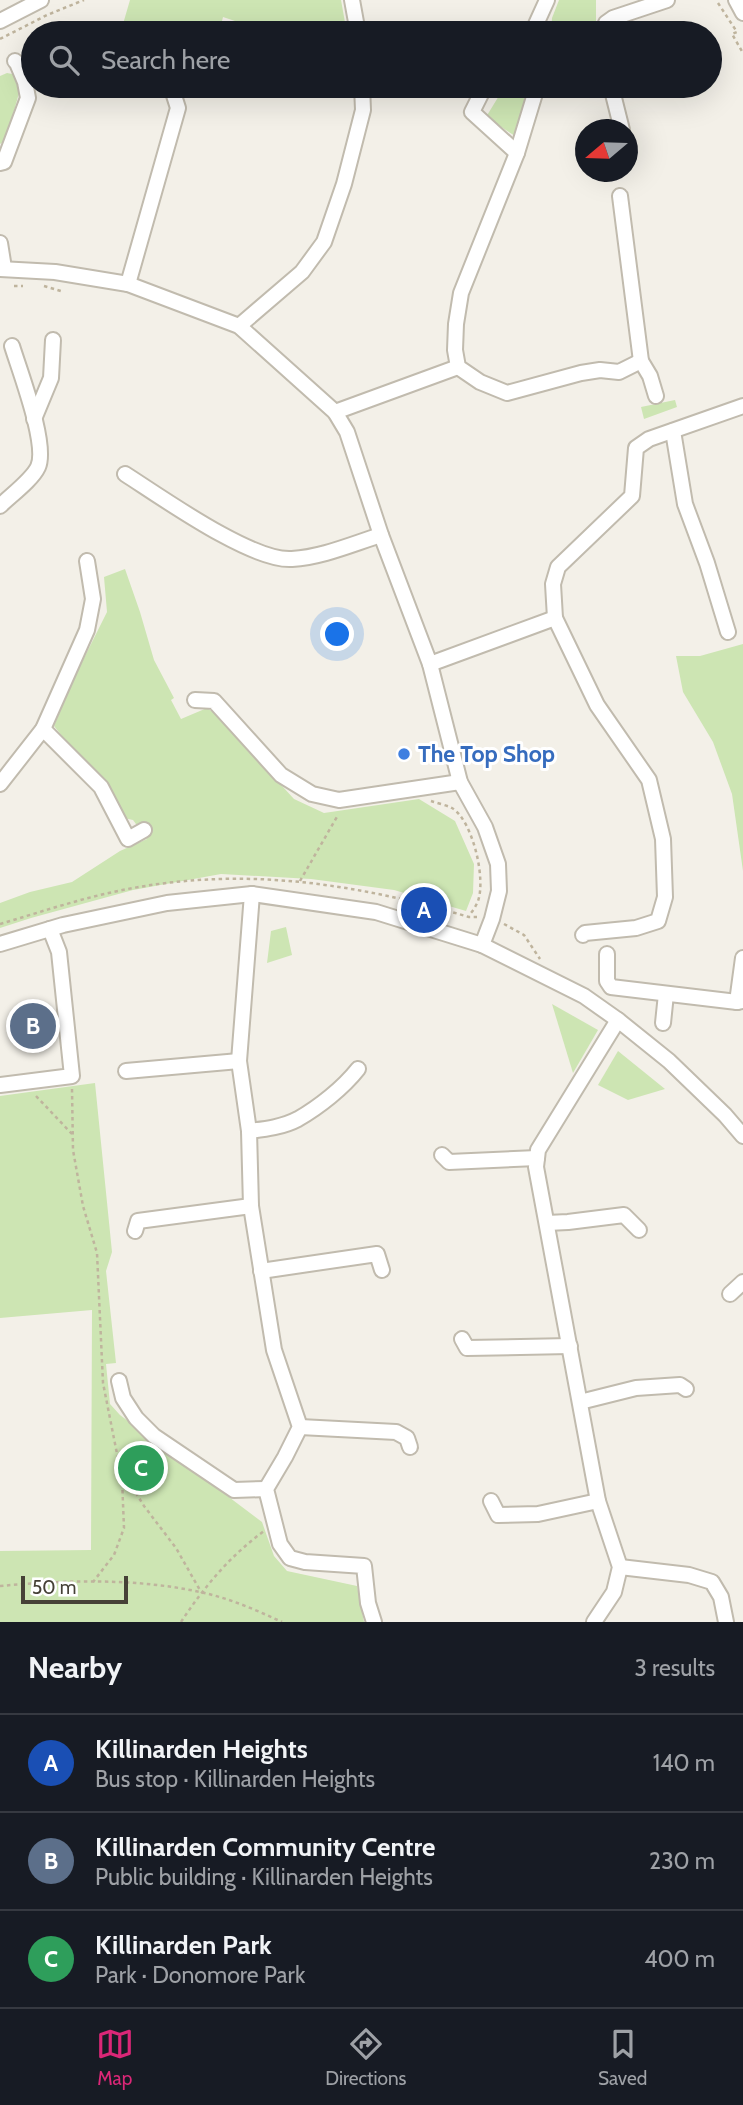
<!DOCTYPE html>
<html lang="en">
<head>
<meta charset="utf-8">
<style>
  body { margin:0; font-family:Cabin,sans-serif; background:#20242c; color:#f1f3f6 }
  .compass { position:absolute; left:575px; top:119px; width:63px; height:63px; border-radius:50%; background:#171b24; box-shadow:0 7px 28px #0002; rotate:251deg }
  .scale { position:absolute; left:21px; bottom:18px; width:107px; box-sizing:border-box; padding-left:7px; border:4px solid #464137; border-top:0; font-size:19px; line-height:24px; white-space:nowrap; color:#464137; -webkit-text-stroke:5px #fff; paint-order:stroke }
  .you { position:absolute; left:338px; top:635px; width:24px; height:24px; margin:-18px; border:5px solid #fff; border-radius:50%; background:#1a73e8; box-shadow:0 0 0 10px #1a73e833 }
  .badge { display:grid; place-items:center; width:46px; height:46px; border-radius:50%; background:#db2777; color:#fff; font-size:23px; font-weight:700 }
  .pin { position:absolute; translate:-50% -50%; border:4px solid #fff; box-shadow:0 2px 7px #0006 }
  .list { margin:0; padding:0; list-style:none }
  h2 { display:flex; justify-content:space-between; align-items:center; height:91px; margin:0; padding:0 28px; font-size:30px }
  h2 small { font-size:23px; font-weight:400; color:#9ea1a6 }
  .list li { display:grid; grid-template-columns:46px 1fr auto; gap:21px; align-items:center; box-sizing:border-box; height:98px; padding:0 28px; border-top:2px solid #363941 }
  .list b { display:block; font-size:26px; white-space:nowrap }
  .list p { margin:0; font-size:23px; white-space:nowrap; color:#9ea1a6 }
  .list em { font-size:23px; font-style:normal; color:#9ea1a6 }
  .icon { flex:none; width:38px; height:38px; fill:none; stroke:currentColor; stroke-width:2; stroke-linecap:round; stroke-linejoin:round }
  .map { position:relative; flex:none; width:743px; height:1622px; overflow:hidden }
  .search { position:absolute; background:#171b24; box-shadow:0 7px 28px #0002; left:21px; right:21px; top:21px; height:77px; display:flex; align-items:center; gap:18px; box-sizing:border-box; padding:0 24px; border-radius:38px; color:#9ea1a6; font-size:26px }
  .sheet { height:385px; background:#171b24 }
  nav { display:flex; justify-content:space-around; align-items:center; box-sizing:border-box; height:98px; border-top:2px solid #363941; background:#171b24; font-size:19px; color:#9ea1a6 }
  nav a { display:grid; justify-items:center; gap:4px }
  nav .on { color:#db2777 }
  .map>svg:first-child { display:block }
  .green { fill:#cde5b3 }
  .lines { fill:none; stroke-linecap:round; stroke-linejoin:round }
  .minor-casing { stroke:#c1bbae; stroke-width:18 }
  .path { stroke:#bfb49d; stroke-width:2.5; stroke-dasharray:3.5 3.5; stroke-linecap:butt }
  .minor { stroke:#fff; stroke-width:14 }
  .shop-dot { fill:#3f7fe0; stroke:#fff; stroke-width:2.5 }
  .labels { text-anchor:middle; dominant-baseline:central; stroke-width:6; stroke-linejoin:round; paint-order:stroke }
  .shop-label { font-size:23px; font-weight:bold; fill:#366cbe; stroke:#fff; text-anchor:start }
</style>
</head>
<body>
<div class="map">
<svg width="743" height="1622" viewBox="0 0 743 1622">
  <rect width="100%" height="100%" fill="#f3f0e8"/>
  <g class="green">
    <path d="M130 0H341L346 28H352V33H271L223 17 219 33H133L130 26 123 24Z"/>
    <path d="M559 0H596V33H551L552 18Z"/>
    <path d="M7 73 17 75 19 93 6 140 0 144V76Z"/>
    <path d="M505 86H520C521 92 524 97 525 102 526 113 518 126 515 136L486 117Z"/>
    <path d="M675 400 677 407 644 419 641 407Z"/>
    <path d="M125 569 140 612 154 660 174 698 171 700 181 719 207 708 218 716 294 799 324 813 419 799 455 821 474 864 473 893 466 911 394 890 311 879 221 874 133 890 31 918 0 928V903L30 892 72 882 120 851 147 839 133 820 124 818 104 778 70 746 54 726 74 678 107 612 104 577Z"/>
    <path d="M743 644V871L732 794 713 742 683 692 676 656H700Z"/>
    <path d="M286 927 292 955 267 963 271 931Z"/>
    <path d="M552 1004 598 1030 573 1073Z"/>
    <path d="M618 1051 665 1089 628 1100 598 1085Z"/>
    <path d="M95 1083 112 1252 106 1271 116 1363 106 1364 110 1404 120 1415 262 1522 274 1556 287 1571 357 1586 364 1622H0V1551L91 1550 92 1310 0 1318V1096Z"/>
  </g>
  <g class="lines">
    <g class="minor-casing">
      <g id="minor">
        <path d="M352 0 358 33"/>
        <path d="M736 0 743 13"/>
        <path d="M0 21 41 0"/>
        <path d="M532 33 547 0"/>
        <path d="M602 33 606 23 613 18 667 0"/>
        <path d="M485 86 472 112 517 153"/>
        <path d="M611 86 622 130"/>
        <path d="M537 87 517 153 461 293 456 324 455 350 458 367 480 382 507 393 581 373 600 370 619 372 641 361"/>
        <path d="M628 154V157"/>
        <path d="M0 163 4 162 28 98 25 82 17 63 15 61"/>
        <path d="M620 196 641 361 650 376 656 396"/>
        <path d="M0 243 4 268"/>
        <path d="M0 269 55 272 128 284 239 326 335 412 347 432 381 535 430 664 460 782 485 827 498 864 499 891 492 919 482 945"/>
        <path d="M128 284 178 108 171 86"/>
        <path d="M239 326 302 272 324 242 344 184 363 110 362 86"/>
        <path d="M335 412 458 367"/>
        <path d="M34 419 51 378 53 340"/>
        <path d="M673 431 685 504 707 563 728 632"/>
        <path d="M125 474C161 497 252 562 292 559 323 557 352 544 381 535"/>
        <path d="M0 506C10 496 32 480 38 467 48 445 20 372 12 346"/>
        <path d="M430 664 555 618"/>
        <path d="M195 700 214 701 281 775 312 794 339 800 460 782"/>
        <path d="M43 729 101 787 128 839 144 830"/>
        <path d="M0 784 43 729 87 630 93 599 87 561"/>
        <path d="M252 894 239 1061 249 1131 251 1206 274 1350 300 1427 285 1457 266 1489 280 1544 290 1558 305 1562 364 1566 368 1603 374 1622"/>
        <path d="M583 935 585 933 636 928 658 921 665 897 663 839 649 780 597 705 555 618 553 584 558 567 632 496 636 448 649 439 743 406"/>
        <path d="M0 944 63 925 167 903 252 894 376 912 482 945 584 996 618 1020 669 1061 725 1115 743 1136"/>
        <path d="M607 954V981L611 987 737 1002 743 1001"/>
        <path d="M737 1002 743 958"/>
        <path d="M663 1023 666 994"/>
        <path d="M126 1071 239 1061"/>
        <path d="M0 1085 72 1076 59 952 50 929"/>
        <path d="M249 1131C266 1129 283 1127 298 1119 319 1107 343 1088 358 1069"/>
        <path d="M442 1155 449 1162 537 1158"/>
        <path d="M547 1223 568 1222 624 1215 639 1230"/>
        <path d="M135 1231 138 1221 251 1206"/>
        <path d="M261 1271 377 1254 382 1270"/>
        <path d="M730 1294 743 1282"/>
        <path d="M462 1339 467 1348 570 1346"/>
        <path d="M119 1381 123 1398 136 1418 154 1436 234 1490 266 1489"/>
        <path d="M580 1402 636 1388 680 1385 686 1389"/>
        <path d="M300 1427 396 1432 407 1438 410 1447"/>
        <path d="M491 1501 498 1515 538 1514 598 1501"/>
        <path d="M620 1567 689 1575 712 1582 721 1597 726 1622"/>
        <path d="M594 1622 614 1592 620 1567 598 1501 536 1167 538 1150 618 1020"/>
      </g>
    </g>
    <g class="path">
      <path d="M718 3 737 32 732 34 743 53"/>
      <path d="M0 39 47 15 84 0"/>
      <path d="M14 286H23"/>
      <path d="M44 286 64 292"/>
      <path d="M431 801C437 803 446 805 452 808 473 821 486 879 478 901 476 906 473 911 469 915"/>
      <path d="M300 881 338 815"/>
      <path d="M0 924C44 911 88 896 133 888 250 867 357 884 469 917H477"/>
      <path d="M504 924 524 935 540 959"/>
      <path d="M72 1089 73 1150 83 1206 97 1253 103 1383 122 1479 124 1528 114 1555 93 1582"/>
      <path d="M36 1096 72 1134"/>
      <path d="M121 1469 144 1506 176 1548 201 1592"/>
      <path d="M0 1586C66 1580 135 1578 200 1592 229 1598 256 1610 282 1622"/>
      <path d="M181 1622C204 1587 230 1556 264 1531"/>
    </g>
    <use href="#minor" class="minor"/>
  </g>
  <circle class="shop-dot" cx="404" cy="754" r="7"/>
  <g class="labels">
    <g class="shop-label">
      <text x="418" y="754">The Top Shop</text>
    </g>
  </g>
</svg>
<svg class="compass" viewBox="-18 -18 36 36"><path d="M0-13l5 13h-10z" fill="#e53935"/><path d="M0 13l5-13h-10z" fill="#9ea1a6"/></svg>
<div class="scale">50 m</div>
<div class="you"></div>
<div class="pin badge" style="left:424px;top:910px;background:#1a4fb4">A</div>
<div class="pin badge" style="left:33px;top:1026px;background:#5c6f8a">B</div>
<div class="pin badge" style="left:141px;top:1468px;background:#2e9e5b">C</div>
<div class="search"><svg class="icon" aria-label="search" viewBox="0 0 24 24"><circle cx="10" cy="10" r="6"/><path d="M15 15l6 6"/></svg>Search here</div>
</div>
<section class="sheet">
<h2>Nearby<small>3 results</small></h2>
<ul class="list">
<li><span class="badge" style="background:#1a4fb4">A</span><div><b>Killinarden Heights</b><p>Bus stop · Killinarden Heights</p></div><em>140 m</em></li>
<li><span class="badge" style="background:#5c6f8a">B</span><div><b>Killinarden Community Centre</b><p>Public building · Killinarden Heights</p></div><em>230 m</em></li>
<li><span class="badge" style="background:#2e9e5b">C</span><div><b>Killinarden Park</b><p>Park · Donomore Park</p></div><em>400 m</em></li>
</ul>
</section>
<nav>
<a class="on"><svg class="icon" aria-label="map" viewBox="0 0 24 24"><path d="M3 6l6-2 6 2 6-2v14l-6 2-6-2-6 2zM9 4v14M15 6v14"/></svg>Map</a>
<a><svg class="icon" aria-label="directions" viewBox="0 0 24 24"><path d="M12 3l9 9-9 9-9-9zM9 14v-3h6M13 9l2 2-2 2"/></svg>Directions</a>
<a><svg class="icon" aria-label="saved" viewBox="0 0 24 24"><path d="M7 4h10v16l-5-4-5 4z"/></svg>Saved</a>
</nav>
</body>
</html>
